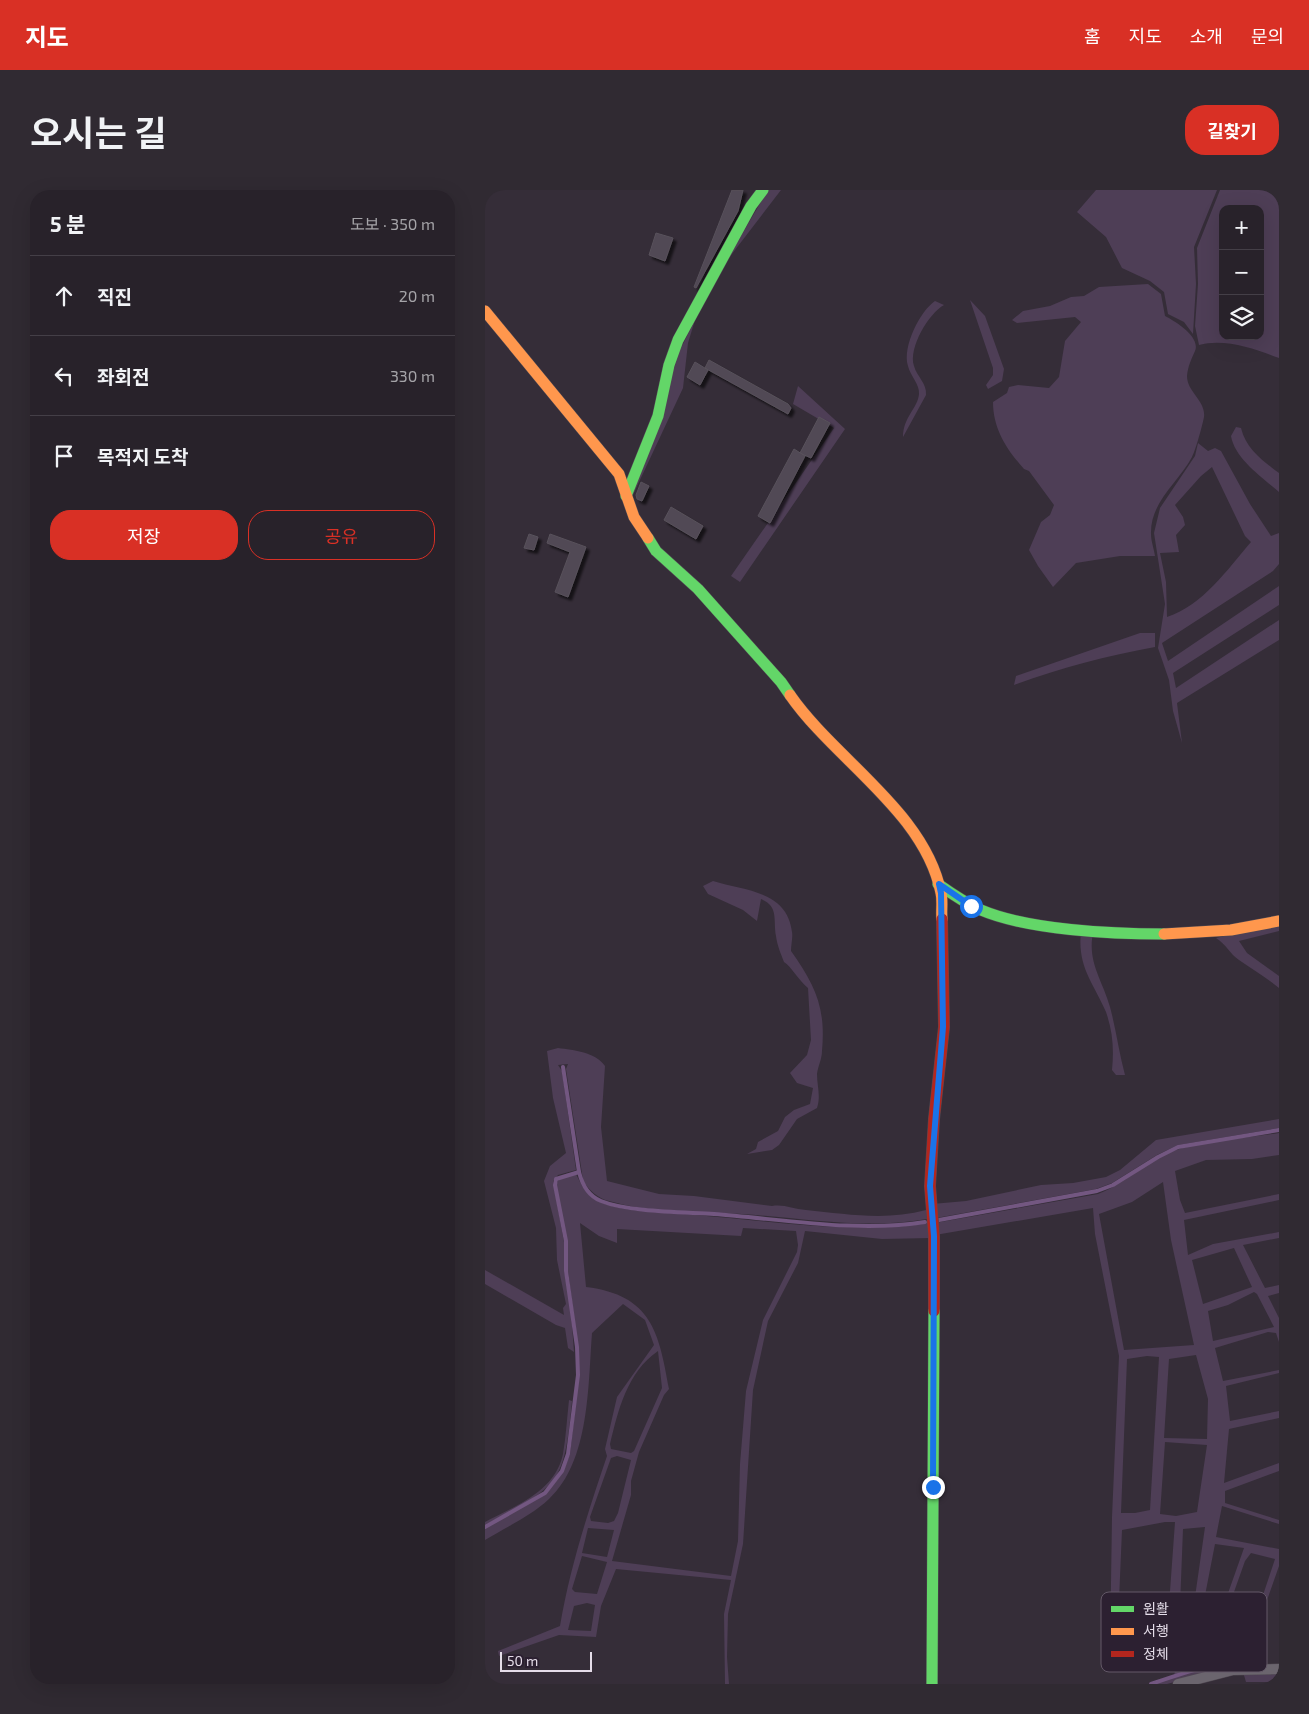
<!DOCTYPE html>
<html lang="ko">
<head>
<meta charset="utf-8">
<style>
  body { margin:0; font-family:"Exo 2","Noto Sans KR",sans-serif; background:#302a32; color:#f1f3f6 }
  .controls { position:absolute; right:15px; top:15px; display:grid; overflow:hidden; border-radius:10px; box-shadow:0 5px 20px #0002 }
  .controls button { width:45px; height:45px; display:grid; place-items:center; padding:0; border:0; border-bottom:1px solid #443f47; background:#28222a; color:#f1f3f6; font:25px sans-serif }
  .scale { position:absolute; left:15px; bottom:12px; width:92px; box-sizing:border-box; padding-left:5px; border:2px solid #e5dde9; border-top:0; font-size:14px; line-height:18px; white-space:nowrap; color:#e5dde9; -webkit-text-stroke:4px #2c2031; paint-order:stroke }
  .stop { position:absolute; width:15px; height:15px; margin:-11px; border:4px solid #1a73e8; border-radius:50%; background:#fff }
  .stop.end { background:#1a73e8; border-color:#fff; box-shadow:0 1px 5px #0008 }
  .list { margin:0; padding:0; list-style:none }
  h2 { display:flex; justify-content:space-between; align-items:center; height:65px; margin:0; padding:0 20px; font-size:21px }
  h2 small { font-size:16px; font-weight:400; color:#a5a4a8 }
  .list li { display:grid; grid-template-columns:32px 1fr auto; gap:15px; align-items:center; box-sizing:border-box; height:80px; padding:0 20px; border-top:1px solid #443f47 }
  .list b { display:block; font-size:19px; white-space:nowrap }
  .list em { font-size:16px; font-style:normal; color:#a5a4a8 }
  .actions { display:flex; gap:10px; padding:15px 20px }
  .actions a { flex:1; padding:11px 0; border:1px solid #d93025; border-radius:20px; text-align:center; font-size:18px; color:#d93025 }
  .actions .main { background:#d93025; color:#fff }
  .icon { flex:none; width:28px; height:28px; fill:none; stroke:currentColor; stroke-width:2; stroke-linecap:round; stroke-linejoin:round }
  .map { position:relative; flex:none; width:794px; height:1494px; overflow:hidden; border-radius:20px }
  header { display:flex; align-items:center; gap:30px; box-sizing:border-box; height:70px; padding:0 25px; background:#d93025; color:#fff }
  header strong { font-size:24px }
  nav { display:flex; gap:28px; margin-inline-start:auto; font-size:18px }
  .intro { display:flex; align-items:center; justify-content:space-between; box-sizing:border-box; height:120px; padding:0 30px }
  h1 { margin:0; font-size:35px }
  .button { padding:12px 22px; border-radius:20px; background:#d93025; color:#fff; font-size:18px; font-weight:700 }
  main { display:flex; gap:30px; padding:0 30px }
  aside { flex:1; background:#28222a; border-radius:20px; box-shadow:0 5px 20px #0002 }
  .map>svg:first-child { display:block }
  .green { fill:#4e3e56; fill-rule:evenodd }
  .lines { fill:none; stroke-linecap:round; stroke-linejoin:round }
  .stream { stroke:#735781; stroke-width:4 }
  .building { fill:#514855; stroke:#58525b; filter:url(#shadow) }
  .street-casing { stroke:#514a53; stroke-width:11 }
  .fast-casing { stroke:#514a53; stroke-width:12 }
  .slow-casing { stroke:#514a53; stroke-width:12 }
  .jam-casing { stroke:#514a53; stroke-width:12 }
  .street { stroke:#6b656e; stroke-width:10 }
  .fast { stroke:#63d668; stroke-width:11 }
  .slow { stroke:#ff974d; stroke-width:11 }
  .jam { stroke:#b3261e; stroke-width:11 }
  .route { stroke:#1a73e8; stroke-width:6 }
  .key { fill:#2c2031; stroke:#645968; stroke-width:1 }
  .key-label { font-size:14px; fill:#e5dde9 }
</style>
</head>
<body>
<header>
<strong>지도</strong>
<nav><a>홈</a><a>지도</a><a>소개</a><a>문의</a></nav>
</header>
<div class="intro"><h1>오시는 길</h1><a class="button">길찾기</a></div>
<main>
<aside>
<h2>5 분<small>도보 · 350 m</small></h2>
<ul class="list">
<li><svg class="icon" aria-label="ahead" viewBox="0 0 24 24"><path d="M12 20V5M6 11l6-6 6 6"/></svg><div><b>직진</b></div><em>20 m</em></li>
<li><svg class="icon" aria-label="left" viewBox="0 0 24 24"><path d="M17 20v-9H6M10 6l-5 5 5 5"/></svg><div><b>좌회전</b></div><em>330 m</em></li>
<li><svg class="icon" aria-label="arrive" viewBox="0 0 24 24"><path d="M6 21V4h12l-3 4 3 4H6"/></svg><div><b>목적지 도착</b></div></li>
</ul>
<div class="actions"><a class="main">저장</a><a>공유</a></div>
</aside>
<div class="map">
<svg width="794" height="1494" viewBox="0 0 794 1494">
  <defs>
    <filter id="shadow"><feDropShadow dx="3.5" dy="3.5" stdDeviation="1" flood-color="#0009"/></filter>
  </defs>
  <rect width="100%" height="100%" fill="#352d38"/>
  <g class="green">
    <path d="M283 0H296L240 73Z"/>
    <path d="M611 0H732L709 57 711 94 708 144 699 132 683 124 679 102 665 91 637 78 621 47 592 22Z"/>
    <path d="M735 0H794V168C770 159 740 148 714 155L710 136 713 94 712 58ZM738 19H775V146H738Z"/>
    <path d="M663 94 676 104 680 126C690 131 716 147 710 161 706 170 703 176 702 186 702 202 721 211 719 227 717 237 711 259 707 267 693 293 665 312 666 344 666 351 669 359 670 366H635L591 373 568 397 553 376 544 360 556 332 565 325 569 315 544 281 539 279C522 260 508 239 508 212L522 203 524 197 533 195 564 198 574 187 580 151 596 132 590 127 532 133 527 130 538 121 565 116 586 107 599 106 614 97Z"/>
    <path d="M485 110 500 126 519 179 517 191 503 199 501 195 508 185V178Z"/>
    <path d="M450 111 459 115C444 123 423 158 429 176 432 187 442 193 441 205L418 247C418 227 433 218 434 204 435 195 425 185 423 176 417 157 435 121 450 111Z"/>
    <path d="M210 130 203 153 198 198 147 307 195 160Z"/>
    <path d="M313 196 360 239 255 392 246 386 349 238 308 214Z"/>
    <path d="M751 237 756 238C761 259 778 271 794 283V302C777 287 750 269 746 246Z"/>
    <path d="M713 253 723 261 730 258 736 261 765 314 786 346 794 343V321V374L788 381 677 453 683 471 794 396V415L688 483 691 498 794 430V450L692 513 697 553 688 521 684 490 673 458 680 414 669 343 675 318 710 266ZM727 277 760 346 766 352C742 380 718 415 682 427L681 392 675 363 694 362 691 345 700 335 698 327 690 315 716 286Z"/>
    <path d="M655 443H670V457C621 466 575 478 529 495L531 486Z"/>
    <path d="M228 691C259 701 302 700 307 742 308 747 306 755 306 761 330 795 341 817 337 861 337 869 333 876 332 884 332 896 336 906 332 918L312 929 294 955 287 960 262 964 271 959 273 952 293 941 300 927 309 920 325 914 328 898 312 893 305 883 322 865 326 850 323 798C314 791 306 776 299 772 296 764 292 755 291 746 288 730 294 716 276 709L272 731 258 720 223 704 218 696Z"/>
    <path d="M794 733V741L754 751 762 763 794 786V798C781 787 768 780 754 770 745 764 741 754 731 748Z"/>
    <path d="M596 741 608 743C602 772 618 791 625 817 631 839 634 863 640 885H631L627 880C629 860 628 842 621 822 608 792 592 777 596 741Z"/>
    <path d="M73 858C89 860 110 862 120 876L116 937 122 991 174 1004 209 1006 287 1016C299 1014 308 1019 321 1020 361 1024 401 1031 441 1020L442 1029C381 1040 318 1028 257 1024 213 1021 166 1023 124 1011 114 1009 103 1000 98 990L81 879 83 874 73 875 77 881 91 980 73 985 68 991 79 1052V1079L86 1122 89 1162 83 1158 80 1138 71 1135 0 1094V1080L79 1125 78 1118 81 1114 72 1070 71 1038 59 991 65 976 81 963 68 908 62 861Z"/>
    <path d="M794 929V938L693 955 672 965 627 993 611 999 451 1028 447 1014 481 1011 556 995 588 993 621 987 635 980 671 950Z"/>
    <path d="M794 943V965L767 969 721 970 690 981 695 1010 700 1023 794 1004V1010L699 1030 703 1065 728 1054 794 1042V1048L758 1055 780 1098 794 1095V1103L783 1106 794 1128V1152L791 1143 783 1142 730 1158 738 1191 794 1180V1183L741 1196 745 1231 794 1221V1228L744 1239 739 1293 794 1273V1281L740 1301V1313L794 1330V1334L737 1316 731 1347 794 1359V1376L760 1473 769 1476 729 1481 682 1494H667L705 1481 759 1473 731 1476 733 1473 757 1468 790 1369 766 1363 760 1371 722 1478 704 1480 689 1485 708 1421 720 1337 698 1339 695 1416 672 1469 640 1466 625 1459 627 1327 634 1166 610 1044 608 1018 450 1045V1033L613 1004C642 993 666 968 694 959 725 950 762 948 794 943ZM678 992 686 1050 709 1155 639 1160 614 1024 647 1012ZM749 1058 767 1097 718 1114 707 1070ZM769 1102 772 1104 789 1137 728 1151 723 1121 743 1115ZM711 1165 723 1209 722 1249 679 1248 684 1169ZM662 1166 674 1167 665 1320 650 1323H636L642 1169ZM680 1252 722 1255 712 1322 691 1326 675 1324ZM680 1332H690L684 1415 680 1423 666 1432C668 1443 666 1449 659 1457L639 1459 632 1457 637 1340ZM730 1354 759 1358 718 1474 701 1476 716 1426Z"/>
    <path d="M91 984C97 996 102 1007 115 1012 140 1023 182 1022 210 1025 287 1031 369 1045 445 1033L446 1048 397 1049 320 1041 313 1073 283 1131 268 1200 258 1354 243 1424 242 1467 244 1494H240L239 1424 246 1390 131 1379 116 1416 111 1447 74 1445 14 1466 13 1461 75 1436C85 1377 103 1322 122 1266L120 1259 132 1207 169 1155 160 1130 138 1114 107 1143C103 1195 105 1271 64 1309 46 1326 21 1337 0 1350V1338L61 1304 78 1282 85 1264 94 1185 93 1157 83 1081 82 1051 71 995 75 987ZM95 1033 114 1046 132 1053V1039L256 1046 258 1038 311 1041 313 1055 312 1062 278 1130 261 1201 255 1274 253 1351 246 1386 127 1371 146 1305V1291L154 1262 179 1205 184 1199C174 1143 167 1105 101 1097ZM173 1161 177 1198 149 1261 146 1263 126 1259 125 1254C133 1221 142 1182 173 1161ZM132 1266 146 1270 133 1323 129 1331 123 1333 106 1331 105 1327 126 1268ZM103 1338 129 1340 122 1367 97 1363ZM97 1366 122 1372 112 1404 90 1402 87 1399ZM102 1413 110 1415 106 1441 83 1440 89 1416Z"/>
    <path d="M84 1210 87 1211C79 1297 74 1295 0 1335V1332C30 1316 70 1302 78 1264 81 1246 82 1228 84 1210Z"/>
    <path d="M794 1480V1492H761L758 1482Z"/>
  </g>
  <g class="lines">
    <g class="stream">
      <path d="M78 877 94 982C97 994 103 1006 116 1011 143 1022 198 1022 229 1024 296 1029 374 1043 440 1032"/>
      <path d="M454 1030 612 1001 628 995 673 967 693 957 794 940"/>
      <path d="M0 1337 60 1303 77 1281 83 1264 93 1185 92 1157 81 1081V1051L70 995 71 989 94 982"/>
      <path d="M666 1494C695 1484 739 1468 769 1475"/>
    </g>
  </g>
  <g class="building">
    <path d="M247 0H258L253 21 211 98 209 97Z"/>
    <path d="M171 43 188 48 180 71 164 65Z"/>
    <path d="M224 170 303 214 306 218 303 224 220 178Z"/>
    <path d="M210 172 223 180 215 195 202 187Z"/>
    <path d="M334 227 345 233 326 268 315 263Z"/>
    <path d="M309 259 320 266 285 333 273 326Z"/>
    <path d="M156 292 164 296 157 311 152 309 151 305Z"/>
    <path d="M186 317 218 336 211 349 179 330Z"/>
    <path d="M44 344 53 347 49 360 39 358Z"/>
    <path d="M65 344 101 357 83 407 70 402 85 362 62 353Z"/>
  </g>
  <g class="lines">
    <g class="street-casing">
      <path id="street" d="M693 1494 748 1480 794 1479"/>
    </g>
    <g class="fast-casing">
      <g id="fast">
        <path d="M141 306 173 226 184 175 193 150 266 16 278 0"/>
        <path d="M163 348 171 361 213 399 296 492 305 505"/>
        <path d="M453 694C467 704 480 713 496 720 543 740 627 744 679 744"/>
        <path d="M447 1494 449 1121"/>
      </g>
    </g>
    <g class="slow-casing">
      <g id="slow">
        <path d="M0 121 134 284 149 327 163 348"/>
        <path d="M305 505C350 570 440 622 456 703 458 711 456 721 457 729"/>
        <path d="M679 744 746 740 794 731"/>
      </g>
    </g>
    <g class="jam-casing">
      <path id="jam" d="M449 1121V1046L445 996 449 929 459 837 457 729"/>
    </g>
    <use href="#street" class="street"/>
    <use href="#fast" class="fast"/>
    <use href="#slow" class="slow"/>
    <use href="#jam" class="jam"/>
  </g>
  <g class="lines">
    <path class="route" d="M448 1297 449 1046 445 996 458 837 456 703 454 694 486 716"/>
  </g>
  <rect x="616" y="1402" width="166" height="80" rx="8" class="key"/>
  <rect x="626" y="1416" width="23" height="6" fill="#63d668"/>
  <rect x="626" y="1438" width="23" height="7" fill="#ff974d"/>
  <rect x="626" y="1461" width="23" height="6" fill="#b3261e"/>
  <g class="key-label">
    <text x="658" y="1424">원활</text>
    <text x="658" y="1446">서행</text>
    <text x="658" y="1469">정체</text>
  </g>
</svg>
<div class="controls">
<button>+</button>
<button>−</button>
<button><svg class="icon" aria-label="layers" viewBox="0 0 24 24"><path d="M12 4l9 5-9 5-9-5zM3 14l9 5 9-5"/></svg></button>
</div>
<div class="scale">50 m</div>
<div class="stop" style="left:486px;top:716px"></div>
<div class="stop end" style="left:448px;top:1297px"></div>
</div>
</main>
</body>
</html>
